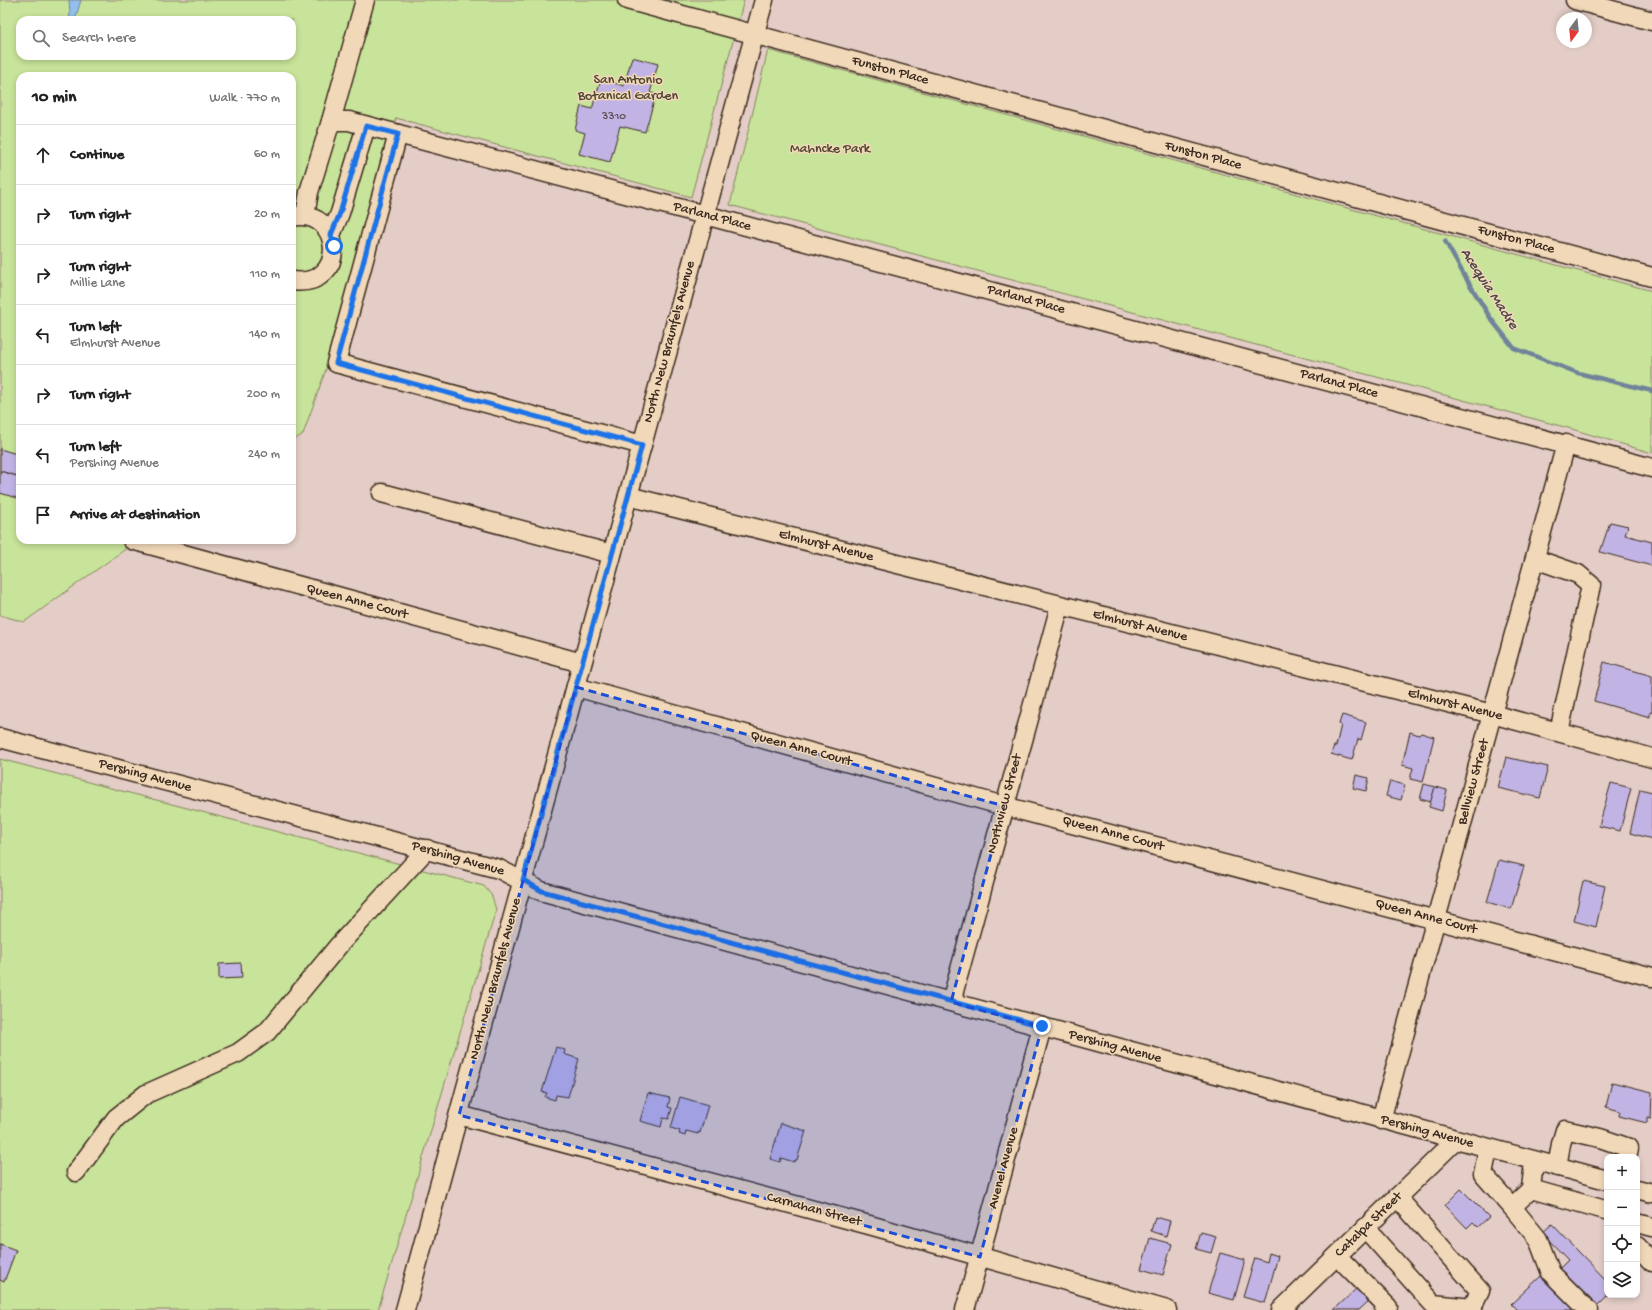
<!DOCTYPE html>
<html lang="en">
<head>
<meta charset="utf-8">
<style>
  body { margin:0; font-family:"Gochi Hand",sans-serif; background:#f2f2f2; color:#222 }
  .controls { position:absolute; right:12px; bottom:12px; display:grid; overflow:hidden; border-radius:8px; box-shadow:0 2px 6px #0003 }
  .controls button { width:36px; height:36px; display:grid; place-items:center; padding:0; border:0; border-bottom:1px solid #e0e0e0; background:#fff; color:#222; font:20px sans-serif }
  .compass { position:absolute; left:1556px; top:12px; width:36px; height:36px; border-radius:50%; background:#fff; box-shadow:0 2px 6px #0003; rotate:195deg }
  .stop { position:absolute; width:12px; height:12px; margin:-9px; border:3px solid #1a73e8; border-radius:50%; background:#fff }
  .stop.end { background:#1a73e8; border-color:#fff; box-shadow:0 1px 4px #0008 }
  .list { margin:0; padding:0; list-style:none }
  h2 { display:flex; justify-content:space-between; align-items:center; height:52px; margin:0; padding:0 16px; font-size:17px }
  h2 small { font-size:13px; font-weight:400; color:#767676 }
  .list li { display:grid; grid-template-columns:26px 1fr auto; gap:12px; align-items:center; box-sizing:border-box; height:60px; padding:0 16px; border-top:1px solid #e0e0e0 }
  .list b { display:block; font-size:15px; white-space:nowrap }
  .list p { margin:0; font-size:13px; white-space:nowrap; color:#767676 }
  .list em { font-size:13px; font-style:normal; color:#767676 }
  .icon { flex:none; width:22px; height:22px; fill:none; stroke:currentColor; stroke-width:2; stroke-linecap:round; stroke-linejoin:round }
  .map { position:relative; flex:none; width:1652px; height:1310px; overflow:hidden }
  .search { position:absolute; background:#fff; box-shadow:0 2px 6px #0003; left:16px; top:16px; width:280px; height:44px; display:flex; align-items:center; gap:10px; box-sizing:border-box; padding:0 14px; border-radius:12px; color:#767676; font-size:15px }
  .panel { position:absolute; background:#fff; box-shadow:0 2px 6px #0003; left:16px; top:72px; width:280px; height:472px; border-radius:12px }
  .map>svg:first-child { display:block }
  .green { fill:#c8e39a; stroke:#82865c; fill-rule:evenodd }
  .water { fill:#92bfec; stroke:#6f839a }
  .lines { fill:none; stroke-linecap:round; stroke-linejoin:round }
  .stream { stroke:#6f839a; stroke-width:4.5 }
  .building { fill:#c1b4e5; stroke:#3b2a1e }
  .minor-casing { stroke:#3b2a1e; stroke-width:21 }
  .minor { stroke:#f1d8b9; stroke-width:18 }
  .route { stroke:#1a73e8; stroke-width:5 }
  .marked { fill:#1d4ed8; fill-opacity:0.2; stroke:#1d4ed8; stroke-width:3; stroke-dasharray:8 5; stroke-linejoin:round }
  .labels { text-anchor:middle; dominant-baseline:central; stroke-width:3; stroke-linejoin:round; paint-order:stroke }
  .number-label { font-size:12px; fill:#5c4c50 }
  .street-label { font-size:14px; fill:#3b2a1e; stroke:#f1d8b9 }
  .park-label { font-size:14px; fill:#504631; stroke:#f1d8b9 }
  .water-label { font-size:15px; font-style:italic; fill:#4c4847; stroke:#f1d8b9 }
</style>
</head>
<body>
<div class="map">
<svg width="1652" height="1310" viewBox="0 0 1652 1310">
  <rect width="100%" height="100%" fill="#e3cdc6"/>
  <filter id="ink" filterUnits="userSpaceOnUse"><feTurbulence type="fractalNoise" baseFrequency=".025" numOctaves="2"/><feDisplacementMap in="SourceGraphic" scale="8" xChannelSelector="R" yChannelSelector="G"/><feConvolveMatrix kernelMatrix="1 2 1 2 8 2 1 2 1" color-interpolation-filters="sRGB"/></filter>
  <g filter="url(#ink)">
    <g class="green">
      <path d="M0 0H744L691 197 396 118 325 372 303 434 292 441V76H20V540H138L24 622 0 615ZM20 20H292V56H20Z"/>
      <path d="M768 50 1652 291V453L1572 429 730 205Z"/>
      <path d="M0 759 484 886 492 896 496 910 378 1310H0Z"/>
    </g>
    <path class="water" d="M69 0H81L75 20H69L70 14Z"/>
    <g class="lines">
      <path class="stream" d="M1445 241 1464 275 1491 319 1514 348 1578 373 1652 391"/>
    </g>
    <g class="building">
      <path d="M632 57 658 64 650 93 656 94 645 132 620 126 610 162 579 154 585 133 575 130 581 106 592 109 601 79 624 86Z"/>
      <path d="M0 449 20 455V477L0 471Z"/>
      <path d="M0 471 20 477V499L0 493Z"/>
      <path d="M1610 522 1628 526 1625 535 1652 542V566L1600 552Z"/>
      <path d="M1604 662 1652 676V713L1650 712V717L1594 701Z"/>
      <path d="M1342 715 1366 722 1361 740 1358 739 1352 760 1331 754 1334 746H1336L1341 725 1339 724Z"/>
      <path d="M1410 732 1419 735 1421 733 1434 737 1423 782 1410 779 1413 768 1402 765Z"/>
      <path d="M1506 757 1548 767 1540 798 1498 788Z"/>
      <path d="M1356 775 1369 778 1366 791 1353 788Z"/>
      <path d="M1390 781 1405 785 1401 800 1386 796Z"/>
      <path d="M1611 783 1631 788 1620 831 1599 826Z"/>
      <path d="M1424 784 1435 787 1431 802 1420 799Z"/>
      <path d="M1435 787 1447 790 1442 811 1429 807Z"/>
      <path d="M1640 789 1652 792V839L1630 833Z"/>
      <path d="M1499 860 1524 866 1511 909 1487 902Z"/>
      <path d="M1583 881 1605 886 1596 927 1574 921Z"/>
      <path d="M241 963 242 978 219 979V964Z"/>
      <path d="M556 1047 565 1050 564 1054 579 1059 568 1097 556 1095 555 1100 545 1097 547 1093 542 1092Z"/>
      <path d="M1612 1082 1652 1092 1651 1119 1647 1118V1123L1619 1116 1620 1111 1606 1107Z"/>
      <path d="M648 1093 670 1098 668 1107 672 1108 669 1119 663 1118 661 1127 640 1121Z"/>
      <path d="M680 1097 708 1105 700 1133 698 1132V1134L686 1131 685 1136 679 1134 680 1131 671 1128Z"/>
      <path d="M781 1123 806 1131 797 1160H795L794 1162 781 1158 780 1162 770 1159Z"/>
      <path d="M1461 1189 1489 1217 1478 1227 1473 1222 1467 1228 1445 1205Z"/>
      <path d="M1155 1217 1170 1221 1166 1236 1151 1231Z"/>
      <path d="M1552 1224 1607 1281V1295H1609L1594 1310 1556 1272 1568 1260 1542 1233Z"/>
      <path d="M1201 1232 1216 1236 1211 1253 1196 1249Z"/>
      <path d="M1150 1238 1172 1244 1163 1275 1141 1269Z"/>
      <path d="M0 1244 16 1250 4 1282 0 1280Z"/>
      <path d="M1220 1253 1245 1260 1234 1300 1208 1293Z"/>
      <path d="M1269 1253 1278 1256 1265 1303 1243 1297 1255 1258 1267 1262Z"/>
      <path d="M1541 1276 1577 1310H1517L1511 1304Z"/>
      <path d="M1358 1287 1370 1300 1359 1310H1334Z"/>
    </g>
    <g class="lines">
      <g class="minor-casing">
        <g id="minor">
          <path d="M627 0 1652 277"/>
          <path d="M1575 0 1652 21"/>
          <path d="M331 121H349L705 215 1652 468"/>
          <path d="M398 134 336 363 642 445"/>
          <path d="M305 216 309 192 331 121 365 0"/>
          <path d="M292 217C343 206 350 289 292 281"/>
          <path d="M331 235 340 213 366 126"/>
          <path d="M382 493 612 554"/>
          <path d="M628 496 1492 714 1652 758"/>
          <path d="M132 540 582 663"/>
          <path d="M1535 559 1578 574 1591 585 1559 732"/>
          <path d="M576 687 1004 806 1652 977"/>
          <path d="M0 738 499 869 541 891 1607 1180"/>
          <path d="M951 1002 1060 606"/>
          <path d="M459 1115 873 1226 1167 1310"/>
          <path d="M1381 1120 1566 444"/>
          <path d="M1488 1149 1483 1174 1512 1207 1531 1189"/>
          <path d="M1534 1161 1531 1189 1605 1210"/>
          <path d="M1557 1167 1561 1144 1565 1130 1600 1138 1629 1148 1627 1157"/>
          <path d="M76 1172 116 1118 146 1094 238 1053 267 1032 339 945 427 849"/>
          <path d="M1637 1189 1652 1193"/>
          <path d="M1397 1197 1480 1291 1472 1308 1473 1310"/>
          <path d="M1512 1207 1538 1239 1551 1273 1588 1310"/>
          <path d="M1637 1223 1652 1227"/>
          <path d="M1365 1228 1433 1304 1472 1308"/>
          <path d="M1637 1246 1652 1262"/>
          <path d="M1337 1256 1388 1307 1384 1310"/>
          <path d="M405 1310 764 0"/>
          <path d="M965 1310 1042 1027"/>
          <path d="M1281 1310 1456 1140"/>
        </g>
      </g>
      <use href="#minor" class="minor"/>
    </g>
  </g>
  <g class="lines" filter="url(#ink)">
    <path class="route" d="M334 246 331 235 340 213 366 126 398 134 336 363 642 445 523 880 542 891 1042 1026"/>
  </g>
  <path class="marked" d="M576 687 1004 806 951 1002 1042 1027 980 1257 459 1115Z"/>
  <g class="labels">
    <g class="number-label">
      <text x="614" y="117">3310</text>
    </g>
    <g class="street-label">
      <text transform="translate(890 71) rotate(15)">Funston Place</text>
      <text transform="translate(1203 156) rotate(15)">Funston Place</text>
      <text transform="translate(712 217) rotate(15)">Parland Place</text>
      <text transform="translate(1516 240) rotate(15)">Funston Place</text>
      <text transform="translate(1026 300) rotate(15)">Parland Place</text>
      <text transform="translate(670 342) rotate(-75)">North New Braunfels Avenue</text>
      <text transform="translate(1339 384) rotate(15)">Parland Place</text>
      <text transform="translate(826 546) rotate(14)">Elmhurst Avenue</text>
      <text transform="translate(357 602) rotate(15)">Queen Anne Court</text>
      <text transform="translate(1140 626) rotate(14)">Elmhurst Avenue</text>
      <text transform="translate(1455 705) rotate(14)">Elmhurst Avenue</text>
      <text transform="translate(801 749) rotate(15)">Queen Anne Court</text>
      <text transform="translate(145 776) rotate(15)">Pershing Avenue</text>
      <text transform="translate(1474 782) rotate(-75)">Bellview Street</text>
      <text transform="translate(1005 804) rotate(-75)">Northview Street</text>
      <text transform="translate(1113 834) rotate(15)">Queen Anne Court</text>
      <text transform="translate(458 859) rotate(16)">Pershing Avenue</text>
      <text transform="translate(1426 917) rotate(15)">Queen Anne Court</text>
      <text transform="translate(496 979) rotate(-75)">North New Braunfels Avenue</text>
      <text transform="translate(1115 1047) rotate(15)">Pershing Avenue</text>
      <text transform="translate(1427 1132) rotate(15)">Pershing Avenue</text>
      <text transform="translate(1004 1168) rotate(-75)">Avenel Avenue</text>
      <text transform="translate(814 1210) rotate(15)">Carnahan Street</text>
      <text transform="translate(1369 1225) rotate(-44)">Catalpa Street</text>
    </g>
    <g class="park-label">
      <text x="628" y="80">San Antonio<tspan x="628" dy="16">Botanical Garden</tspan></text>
      <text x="830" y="149">Mahncke Park</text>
    </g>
    <g class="water-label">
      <text transform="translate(1489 289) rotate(57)">Acequia Madre</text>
    </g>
  </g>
</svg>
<div class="controls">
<button>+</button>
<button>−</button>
<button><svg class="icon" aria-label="locate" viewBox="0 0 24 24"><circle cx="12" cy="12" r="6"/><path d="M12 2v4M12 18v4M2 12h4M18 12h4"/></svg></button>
<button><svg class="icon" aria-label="layers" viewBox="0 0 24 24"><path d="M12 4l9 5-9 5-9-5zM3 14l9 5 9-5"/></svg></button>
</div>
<svg class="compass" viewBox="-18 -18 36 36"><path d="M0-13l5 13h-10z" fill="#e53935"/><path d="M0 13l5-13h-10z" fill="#767676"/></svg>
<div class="stop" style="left:334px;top:246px"></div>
<div class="stop end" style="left:1042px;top:1026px"></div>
<div class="search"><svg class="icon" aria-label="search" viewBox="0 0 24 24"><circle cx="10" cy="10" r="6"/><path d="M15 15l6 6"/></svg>Search here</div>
<section class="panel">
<h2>10 min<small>Walk · 770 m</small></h2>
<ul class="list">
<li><svg class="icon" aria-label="ahead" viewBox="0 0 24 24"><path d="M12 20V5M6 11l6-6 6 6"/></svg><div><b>Continue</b></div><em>60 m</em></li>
<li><svg class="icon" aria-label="right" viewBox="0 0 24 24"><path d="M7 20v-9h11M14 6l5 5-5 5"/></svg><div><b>Turn right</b></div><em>20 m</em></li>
<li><svg class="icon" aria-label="right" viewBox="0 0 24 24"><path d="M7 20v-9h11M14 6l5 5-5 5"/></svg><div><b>Turn right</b><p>Millie Lane</p></div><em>110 m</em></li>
<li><svg class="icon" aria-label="left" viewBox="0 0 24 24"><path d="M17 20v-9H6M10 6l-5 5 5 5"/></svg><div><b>Turn left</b><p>Elmhurst Avenue</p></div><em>140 m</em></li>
<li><svg class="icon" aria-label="right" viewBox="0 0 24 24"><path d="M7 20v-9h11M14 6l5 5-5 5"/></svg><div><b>Turn right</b></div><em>200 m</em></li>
<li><svg class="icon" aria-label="left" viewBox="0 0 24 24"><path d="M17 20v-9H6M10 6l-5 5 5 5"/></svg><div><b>Turn left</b><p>Pershing Avenue</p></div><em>240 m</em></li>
<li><svg class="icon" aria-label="arrive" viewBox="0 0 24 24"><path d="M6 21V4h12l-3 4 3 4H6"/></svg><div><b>Arrive at destination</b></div></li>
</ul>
</section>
</div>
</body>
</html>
